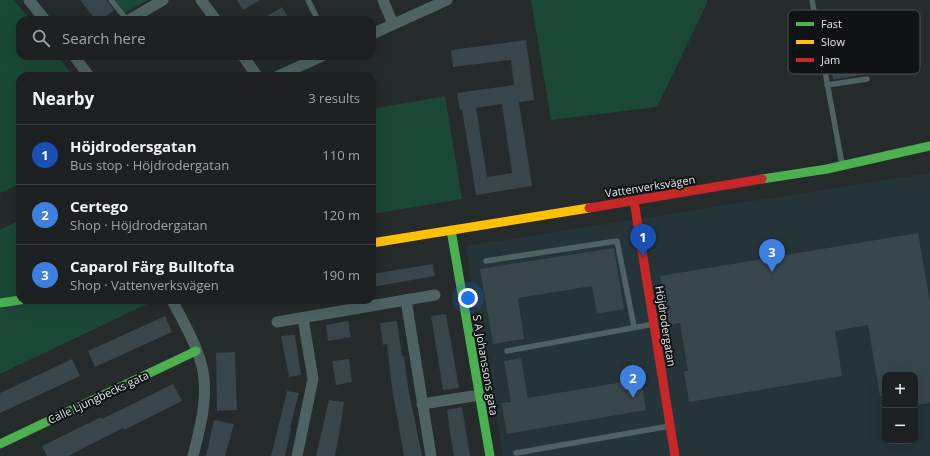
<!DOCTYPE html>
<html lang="en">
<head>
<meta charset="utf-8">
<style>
  body { margin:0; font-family:"Open Sans",sans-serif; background:#292d2d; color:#f1f3f6 }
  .controls { position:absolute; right:12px; bottom:12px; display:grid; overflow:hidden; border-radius:8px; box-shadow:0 4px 16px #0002 }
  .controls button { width:36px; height:36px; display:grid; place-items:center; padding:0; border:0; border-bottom:1px solid #3a3e3e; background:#1c2020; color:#f1f3f6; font:20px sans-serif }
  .you { position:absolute; left:468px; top:298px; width:14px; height:14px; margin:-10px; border:3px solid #fff; border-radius:50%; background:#1a73e8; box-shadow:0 0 0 6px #1a73e833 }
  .badge { display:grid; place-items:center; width:26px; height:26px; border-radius:50%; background:#0f766e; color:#fff; font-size:13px; font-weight:700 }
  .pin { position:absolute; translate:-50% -33px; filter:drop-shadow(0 1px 2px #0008) }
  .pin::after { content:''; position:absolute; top:21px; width:14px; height:12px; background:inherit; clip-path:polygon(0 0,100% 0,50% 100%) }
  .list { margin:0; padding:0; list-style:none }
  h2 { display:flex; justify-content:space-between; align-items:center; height:52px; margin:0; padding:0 16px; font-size:17px }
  h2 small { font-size:13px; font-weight:400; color:#a0a3a5 }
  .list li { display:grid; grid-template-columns:26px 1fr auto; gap:12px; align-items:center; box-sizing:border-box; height:60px; padding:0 16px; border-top:1px solid #3a3e3e }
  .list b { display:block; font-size:15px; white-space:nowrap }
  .list p { margin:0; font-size:13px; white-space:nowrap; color:#a0a3a5 }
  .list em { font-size:13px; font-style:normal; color:#a0a3a5 }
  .icon { flex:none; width:22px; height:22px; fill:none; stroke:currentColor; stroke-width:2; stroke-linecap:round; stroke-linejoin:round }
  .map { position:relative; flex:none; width:930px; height:456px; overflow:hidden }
  .search { position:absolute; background:#1c2020; box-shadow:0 4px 16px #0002; left:16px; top:16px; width:360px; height:44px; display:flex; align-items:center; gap:10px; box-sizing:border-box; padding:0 14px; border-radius:12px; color:#a0a3a5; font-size:15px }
  .panel { position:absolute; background:#1c2020; box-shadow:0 4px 16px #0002; left:16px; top:72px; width:360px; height:232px; border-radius:12px }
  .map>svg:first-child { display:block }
  .built { fill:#243438; fill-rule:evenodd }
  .green { fill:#1b4836 }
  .building { fill:#38454b; fill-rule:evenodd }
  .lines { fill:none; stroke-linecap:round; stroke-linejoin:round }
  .lane { stroke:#4d6261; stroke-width:5.5 }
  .street { stroke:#4d6261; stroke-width:11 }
  .fast { stroke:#4caf50; stroke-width:9 }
  .slow { stroke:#ffc107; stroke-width:9 }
  .jam { stroke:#c62828; stroke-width:9 }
  .labels { text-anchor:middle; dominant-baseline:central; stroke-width:4; stroke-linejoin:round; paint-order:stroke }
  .street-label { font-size:11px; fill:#dfe5e7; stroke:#0f1314 }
  .key { fill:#0f1314; stroke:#4d5253; stroke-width:1 }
  .key-label { font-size:11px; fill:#dfe5e7 }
</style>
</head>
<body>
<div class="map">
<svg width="930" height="456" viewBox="0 0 930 456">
  <rect width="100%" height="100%" fill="#252a2b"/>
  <path class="built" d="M930 173V456H503L466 246ZM885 375H915V441H885Z"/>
  <g class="green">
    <path d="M0 0H14L30 20H20V56H58L73 76H20V184L0 193Z"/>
    <path d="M115 0H148L125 13Z"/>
    <path d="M531 0H707V3L657 107 551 120Z"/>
    <path d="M445 96 462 199 372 214V109Z"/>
    <path d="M20 220V300H148L149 303 0 374V230Z"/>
  </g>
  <g class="building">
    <path d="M80 0H106L114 10 101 20H96Z"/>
    <path d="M237 0H260L243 10Z"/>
    <path d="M282 7 290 20H261Z"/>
    <path d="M862 14 863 16 874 14 875 21 889 19 891 34 867 38 868 45 861 46 865 74 833 80 824 20Z"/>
    <path d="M526 40 534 100 519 102 532 186 476 195 462 109 460 110 457 93 514 85 511 60 453 67 451 50ZM502 104 512 173 487 177 476 108Z"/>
    <path d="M918 233 930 302V403L915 405V375H885V396H880L868 325 835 331 842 376 689 402 684 371H688L680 323 669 325 660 276Z"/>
    <path d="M614 248 624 309 597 314 592 286 518 298 524 339 493 344 480 269Z"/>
    <path d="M433 264 435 276 372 287V274Z"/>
    <path d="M446 314 459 388 443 390 431 316Z"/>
    <path d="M165 316 172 332 95 367 88 351Z"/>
    <path d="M348 321 351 337 328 341 326 325Z"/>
    <path d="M397 321 402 356H404L408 387 422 456H404L392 388 387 344 383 345 380 323Z"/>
    <path d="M295 335 301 375 289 377 281 336Z"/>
    <path d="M235 352 237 410 217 411 216 353Z"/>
    <path d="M521 358 528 398 641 379 646 410 507 434 501 403 511 402 504 361Z"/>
    <path d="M72 359 80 376 0 413V393Z"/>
    <path d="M349 359 352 382 336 385 332 361Z"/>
    <path d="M173 384 182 401 124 430 123 428 68 456H47L42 446 101 417 102 419Z"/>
    <path d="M287 391 299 393 290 428H291L285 456H271Z"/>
    <path d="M329 400 344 402 338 441 335 456H316Z"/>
    <path d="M462 407 468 443 470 456H454L449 426 447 410Z"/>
    <path d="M214 420 234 424 225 456H206Z"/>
  </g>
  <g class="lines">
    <g class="lane">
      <path d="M111 0 127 20"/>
      <path d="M308 0 318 20"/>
      <path d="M812 0 842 164"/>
      <path d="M827 85 867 79"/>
      <path d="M486 261 617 241 634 326"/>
      <path d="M507 351 654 324"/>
      <path d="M516 453 670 426"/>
    </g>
    <g class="street">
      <path d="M29 0 45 20"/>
      <path d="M201 0 216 20"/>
      <path d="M383 0 393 24"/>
      <path d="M129 20 163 0"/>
      <path d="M372 34 447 0"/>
      <path d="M74 56 89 76"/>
      <path d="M243 56 257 76"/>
      <path d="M278 76 322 56"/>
      <path d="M172 300C183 322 198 346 203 371 208 400 200 428 193 456"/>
      <path d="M406 300 431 456"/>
      <path d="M277 322 435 295"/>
      <path d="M422 404 480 395"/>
      <path d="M297 456 313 379 303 318"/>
    </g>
    <g class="fast">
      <path d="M762 179 827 169 930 146"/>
      <path d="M451 230 490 456"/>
      <path d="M0 303 20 300"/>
      <path d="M0 444 196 351"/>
    </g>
    <path class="slow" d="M372 243 589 208"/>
    <g class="jam">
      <path d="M634 201 675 456"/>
      <path d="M589 208 762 179"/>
    </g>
  </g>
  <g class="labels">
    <g class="street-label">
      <text transform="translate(650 186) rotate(-9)">Vattenverksvägen</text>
      <text transform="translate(666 326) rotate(81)">Höjdrodergatan</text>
      <text transform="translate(486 365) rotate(80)">S A Johanssons gata</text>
      <text transform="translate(98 397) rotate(-25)">Calle Ljungbecks gata</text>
    </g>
  </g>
  <rect x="788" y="10" width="132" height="64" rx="6" class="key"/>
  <rect x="796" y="22" width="18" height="4" fill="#4caf50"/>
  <rect x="796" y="40" width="18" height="4" fill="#ffc107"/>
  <rect x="796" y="58" width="18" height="4" fill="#c62828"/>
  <g class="key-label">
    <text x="821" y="28">Fast</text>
    <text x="821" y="46">Slow</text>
    <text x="821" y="64">Jam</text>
  </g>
</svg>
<div class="controls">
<button>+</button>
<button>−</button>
</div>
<div class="you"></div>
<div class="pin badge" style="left:643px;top:257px;background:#1a4fb4">1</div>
<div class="pin badge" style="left:633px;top:398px;background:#3f7fe0">2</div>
<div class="pin badge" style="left:772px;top:272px;background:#3f7fe0">3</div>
<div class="search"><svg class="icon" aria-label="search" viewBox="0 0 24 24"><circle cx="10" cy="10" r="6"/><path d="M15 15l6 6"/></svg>Search here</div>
<section class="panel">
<h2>Nearby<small>3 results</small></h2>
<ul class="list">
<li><span class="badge" style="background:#1a4fb4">1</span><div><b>Höjdrodersgatan</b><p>Bus stop · Höjdrodergatan</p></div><em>110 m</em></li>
<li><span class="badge" style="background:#3f7fe0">2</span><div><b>Certego</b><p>Shop · Höjdrodergatan</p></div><em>120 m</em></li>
<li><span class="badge" style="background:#3f7fe0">3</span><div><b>Caparol Färg Bulltofta</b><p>Shop · Vattenverksvägen</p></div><em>190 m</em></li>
</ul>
</section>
</div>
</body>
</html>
